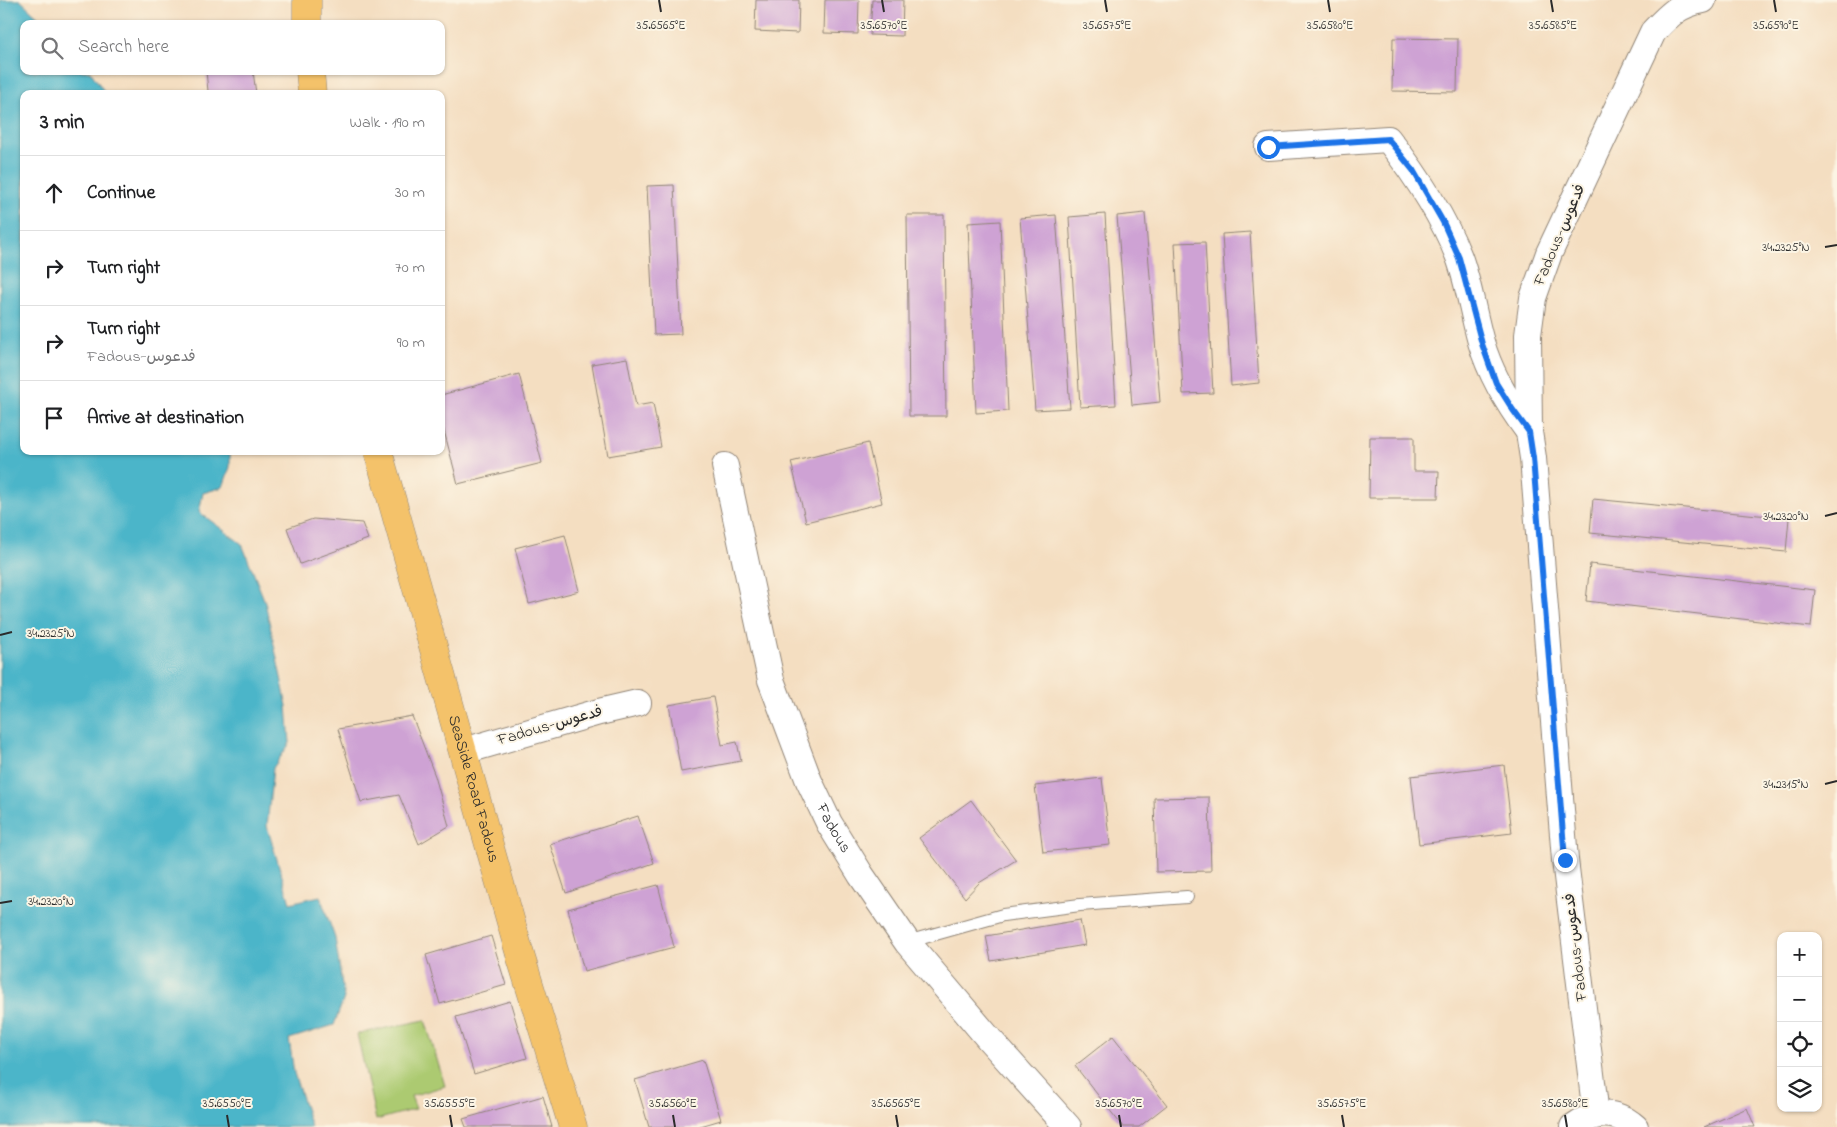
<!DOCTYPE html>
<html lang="en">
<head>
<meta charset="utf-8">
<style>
  body { margin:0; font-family:"Indie Flower","Playpen Sans Arabic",sans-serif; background:#f2f2f2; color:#202124 }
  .controls { position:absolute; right:15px; bottom:15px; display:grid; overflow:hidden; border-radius:10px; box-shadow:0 1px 4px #0004 }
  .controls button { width:45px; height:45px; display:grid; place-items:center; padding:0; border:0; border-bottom:1px solid #e0e0e0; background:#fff; color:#202124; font:25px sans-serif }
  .stop { position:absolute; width:15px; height:15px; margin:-11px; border:4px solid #1a73e8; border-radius:50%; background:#fff }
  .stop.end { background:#1a73e8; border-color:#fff; box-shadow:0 1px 5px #0008 }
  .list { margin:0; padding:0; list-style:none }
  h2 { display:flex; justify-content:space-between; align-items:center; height:65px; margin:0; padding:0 20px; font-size:21px }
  h2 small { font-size:16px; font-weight:400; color:#757577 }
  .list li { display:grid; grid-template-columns:32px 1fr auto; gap:15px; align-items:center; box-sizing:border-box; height:75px; padding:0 20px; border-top:1px solid #e0e0e0 }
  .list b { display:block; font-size:19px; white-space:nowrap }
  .list p { margin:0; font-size:16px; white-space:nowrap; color:#757577 }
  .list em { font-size:16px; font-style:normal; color:#757577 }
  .icon { flex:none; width:28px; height:28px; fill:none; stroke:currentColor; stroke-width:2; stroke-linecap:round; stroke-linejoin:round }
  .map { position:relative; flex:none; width:1837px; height:1127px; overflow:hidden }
  .search { position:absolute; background:#fff; box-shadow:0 1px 4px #0004; left:20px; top:20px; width:425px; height:55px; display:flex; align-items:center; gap:12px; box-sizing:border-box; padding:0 18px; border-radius:10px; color:#757577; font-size:19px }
  .panel { position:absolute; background:#fff; box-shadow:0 1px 4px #0004; left:20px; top:90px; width:425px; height:365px; border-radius:10px }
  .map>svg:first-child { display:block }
  .green { fill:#acca71; stroke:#6c7a4e }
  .water { fill:#4bb5c9; stroke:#3b707a }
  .building { fill:#cea2d4 }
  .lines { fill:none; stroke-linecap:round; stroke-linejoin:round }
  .lane-casing { stroke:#908476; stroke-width:14 }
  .street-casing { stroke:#908476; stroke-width:28 }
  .primary-casing { stroke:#908476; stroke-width:29 }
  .lane { stroke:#fff; stroke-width:12 }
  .street { stroke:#fff; stroke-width:26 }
  .primary { stroke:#f4c26a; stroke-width:28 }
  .route { stroke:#1a73e8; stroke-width:6 }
  .ticks { fill:none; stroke:#2b2b2b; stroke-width:2 }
  .labels { text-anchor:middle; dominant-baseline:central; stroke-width:4; stroke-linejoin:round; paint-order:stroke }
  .street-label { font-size:16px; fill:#2b2b2b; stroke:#fcf5e5 }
  .ticks-label { font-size:12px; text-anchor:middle; fill:#2b2b2b; stroke:#fcf5e5; stroke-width:4; stroke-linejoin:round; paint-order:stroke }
</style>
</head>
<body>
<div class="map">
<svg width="1837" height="1127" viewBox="0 0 1837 1127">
  <rect width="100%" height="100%" fill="#fcf5e5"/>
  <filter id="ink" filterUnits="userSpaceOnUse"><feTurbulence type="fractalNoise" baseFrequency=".02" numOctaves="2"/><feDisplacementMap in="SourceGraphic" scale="10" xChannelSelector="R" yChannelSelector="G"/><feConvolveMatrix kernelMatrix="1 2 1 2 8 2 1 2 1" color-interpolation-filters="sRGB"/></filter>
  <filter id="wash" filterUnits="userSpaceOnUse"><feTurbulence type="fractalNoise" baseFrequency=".0096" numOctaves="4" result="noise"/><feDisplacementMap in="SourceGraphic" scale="20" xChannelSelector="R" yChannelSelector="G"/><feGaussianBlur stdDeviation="1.12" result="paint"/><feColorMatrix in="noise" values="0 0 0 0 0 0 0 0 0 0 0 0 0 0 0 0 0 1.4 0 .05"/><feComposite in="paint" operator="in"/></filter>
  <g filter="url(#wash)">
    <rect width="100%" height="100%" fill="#f4dec1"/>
    <path class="green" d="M425 1020 445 1086 411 1096 416 1109 376 1120 357 1034Z"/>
    <path class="water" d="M0 0H20L46 24H24V71H90L106 94H24V451H230V467L223 487 203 493 199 512 242 544 265 602 287 706 290 743 273 768 267 826 290 903 320 896 335 938 344 998 334 1025 289 1039 294 1073 311 1127H0Z"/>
    <g id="blocks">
      <g class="building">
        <path d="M756 0H799L798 33 755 31Z"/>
        <path d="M825 0H859L858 34 824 33Z"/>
        <path d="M872 0H903L902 36 870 35Z"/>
        <path d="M1393 38 1458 39 1457 92 1392 91Z"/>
        <path d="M206 71H253L256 94H210L208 91Z"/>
        <path d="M674 185 681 334 654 335 647 186Z"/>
        <path d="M1145 213 1160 402 1132 405 1117 216Z"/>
        <path d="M1105 214 1116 405 1080 407 1069 217Z"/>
        <path d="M907 215H944L946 416H909Z"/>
        <path d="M1056 215 1070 408 1035 410 1020 218Z"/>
        <path d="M1000 221 1008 411 976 413 968 223Z"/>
        <path d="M1250 232 1259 383 1231 386 1222 234Z"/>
        <path d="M1205 242 1213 393 1183 394 1175 243Z"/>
        <path d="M627 358 636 406 653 403 661 447 608 456 592 364Z"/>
        <path d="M519 374 542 463 458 484 441 419V395Z"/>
        <path d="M1370 437H1414V471H1439L1438 498H1369Z"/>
        <path d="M868 443 882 503 806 522 791 462Z"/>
        <path d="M1593 499 1789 518 1786 552 1590 533Z"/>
        <path d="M313 519 362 523 368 539 300 564 287 528Z"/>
        <path d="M565 535 579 591 529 604 515 548Z"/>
        <path d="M1590 564 1815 590 1811 627 1586 601Z"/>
        <path d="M713 697 722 745 737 742 741 761 681 772 669 705Z"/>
        <path d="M412 716 435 776 449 826 419 844 399 795 361 802 338 729Z"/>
        <path d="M1504 765 1512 833 1419 844 1411 776Z"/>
        <path d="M1102 778 1110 845 1043 852 1035 786Z"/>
        <path d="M1209 797 1211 871 1156 872 1154 798Z"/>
        <path d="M971 800 1016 860 979 883 965 898 919 838Z"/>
        <path d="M638 816 654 863 566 893 550 844Z"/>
        <path d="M658 885 674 947 584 971 568 909Z"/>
        <path d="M1080 920 1085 945 991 961 986 936Z"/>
        <path d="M491 936 506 985 440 1004 426 955Z"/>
        <path d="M510 1001 527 1058 474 1074 456 1017Z"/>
        <path d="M1113 1036 1167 1105 1139 1127H1123L1075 1066Z"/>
        <path d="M703 1060 721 1120 697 1127H649L635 1080Z"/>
        <path d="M543 1096 552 1127H466L463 1119Z"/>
        <path d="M1747 1108 1755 1127H1704Z"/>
      </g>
    </g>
  </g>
  <g filter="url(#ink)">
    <use href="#blocks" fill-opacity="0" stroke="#908476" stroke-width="1"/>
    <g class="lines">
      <g class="lane-casing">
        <path id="lane" d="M907 942 1003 915 1080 905 1187 897"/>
      </g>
      <g class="street-casing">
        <g id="street">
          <path d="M1268 147 1388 139C1416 175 1442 214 1459 257 1469 284 1473 314 1481 342 1491 376 1508 404 1529 432"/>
          <path id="s1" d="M725 466 771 680 809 781 829 823 861 875 907 942 990 1040 1068 1127"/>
          <path d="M464 751 599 712 638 703"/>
          <path d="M1596 1115 1565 860 1533 458 1529 432 1528 335 1533 298 1549 253 1653 32C1670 14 1678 5 1703 0"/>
          <path d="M1573 1127C1594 1112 1614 1109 1635 1127"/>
        </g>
      </g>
      <g class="primary-casing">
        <g id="primary">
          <path d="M307 0V24"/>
          <path d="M310 71 312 94"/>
          <path id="s2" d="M378 451 521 958 573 1127"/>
        </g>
      </g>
      <use href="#lane" class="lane"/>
      <use href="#street" class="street"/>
      <use href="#primary" class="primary"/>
    </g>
  </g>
  <g class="lines" filter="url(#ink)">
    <path class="route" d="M1268 147 1388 139 1413 170 1443 222 1459 258 1482 344 1496 383 1513 410 1529 432 1533 458 1565 860"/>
  </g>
  <path class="ticks" d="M659 0 661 12M882 0 884 12M1105 0 1107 12M1328 0 1330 12M1551 0 1553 12M1774 0 1776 12M1825 247 1837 245M1825 516 1837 513M0 635 12 632M1825 784 1837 781M0 903 12 901M227 1115 229 1127M450 1115 452 1127M673 1115 675 1127M896 1115 898 1127M1119 1115 1121 1127M1342 1115 1344 1127M1565 1115 1567 1127"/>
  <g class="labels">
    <g class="street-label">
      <text transform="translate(1560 235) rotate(-67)">Fadous-فدعوس</text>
      <text transform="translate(550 726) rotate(-16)">Fadous-فدعوس</text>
      <text stroke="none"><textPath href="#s2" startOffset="351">SeaSide Road Fadous</textPath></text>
      <text stroke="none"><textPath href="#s1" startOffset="380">Fadous</textPath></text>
      <text transform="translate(1576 947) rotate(-97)">Fadous-فدعوس</text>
    </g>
  </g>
  <g class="ticks-label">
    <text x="661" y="29">35.6565°E</text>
    <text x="884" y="29">35.6570°E</text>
    <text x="1107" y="29">35.6575°E</text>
    <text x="1330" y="29">35.6580°E</text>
    <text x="1553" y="29">35.6585°E</text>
    <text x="1776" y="29">35.6590°E</text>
    <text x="1786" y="251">34.2325°N</text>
    <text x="1786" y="520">34.2320°N</text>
    <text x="51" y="637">34.2325°N</text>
    <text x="1786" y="788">34.2315°N</text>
    <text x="51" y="905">34.2320°N</text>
    <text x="227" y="1107">35.6550°E</text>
    <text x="450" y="1107">35.6555°E</text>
    <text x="673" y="1107">35.6560°E</text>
    <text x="896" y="1107">35.6565°E</text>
    <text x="1119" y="1107">35.6570°E</text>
    <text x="1342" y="1107">35.6575°E</text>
    <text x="1565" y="1107">35.6580°E</text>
  </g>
</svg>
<div class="controls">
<button>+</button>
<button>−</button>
<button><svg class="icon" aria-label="locate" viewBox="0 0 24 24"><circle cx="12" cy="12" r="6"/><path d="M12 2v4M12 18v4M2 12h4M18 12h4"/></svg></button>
<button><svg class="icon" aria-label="layers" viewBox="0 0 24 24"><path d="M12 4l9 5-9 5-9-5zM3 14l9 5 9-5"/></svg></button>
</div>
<div class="stop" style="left:1268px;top:147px"></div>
<div class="stop end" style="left:1565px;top:860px"></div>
<div class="search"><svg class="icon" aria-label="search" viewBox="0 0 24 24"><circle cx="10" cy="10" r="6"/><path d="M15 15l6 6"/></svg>Search here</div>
<section class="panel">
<h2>3 min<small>Walk · 190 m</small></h2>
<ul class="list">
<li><svg class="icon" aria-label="ahead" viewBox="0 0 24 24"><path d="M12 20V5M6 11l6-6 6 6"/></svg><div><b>Continue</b></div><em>30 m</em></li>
<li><svg class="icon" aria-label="right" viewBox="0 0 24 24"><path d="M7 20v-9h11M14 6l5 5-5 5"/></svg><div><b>Turn right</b></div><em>70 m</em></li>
<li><svg class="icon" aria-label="right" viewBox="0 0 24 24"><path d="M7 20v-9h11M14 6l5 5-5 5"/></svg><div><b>Turn right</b><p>Fadous-فدعوس</p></div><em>90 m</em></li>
<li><svg class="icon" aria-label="arrive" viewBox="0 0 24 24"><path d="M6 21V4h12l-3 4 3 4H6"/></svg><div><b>Arrive at destination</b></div></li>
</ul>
</section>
</div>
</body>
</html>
